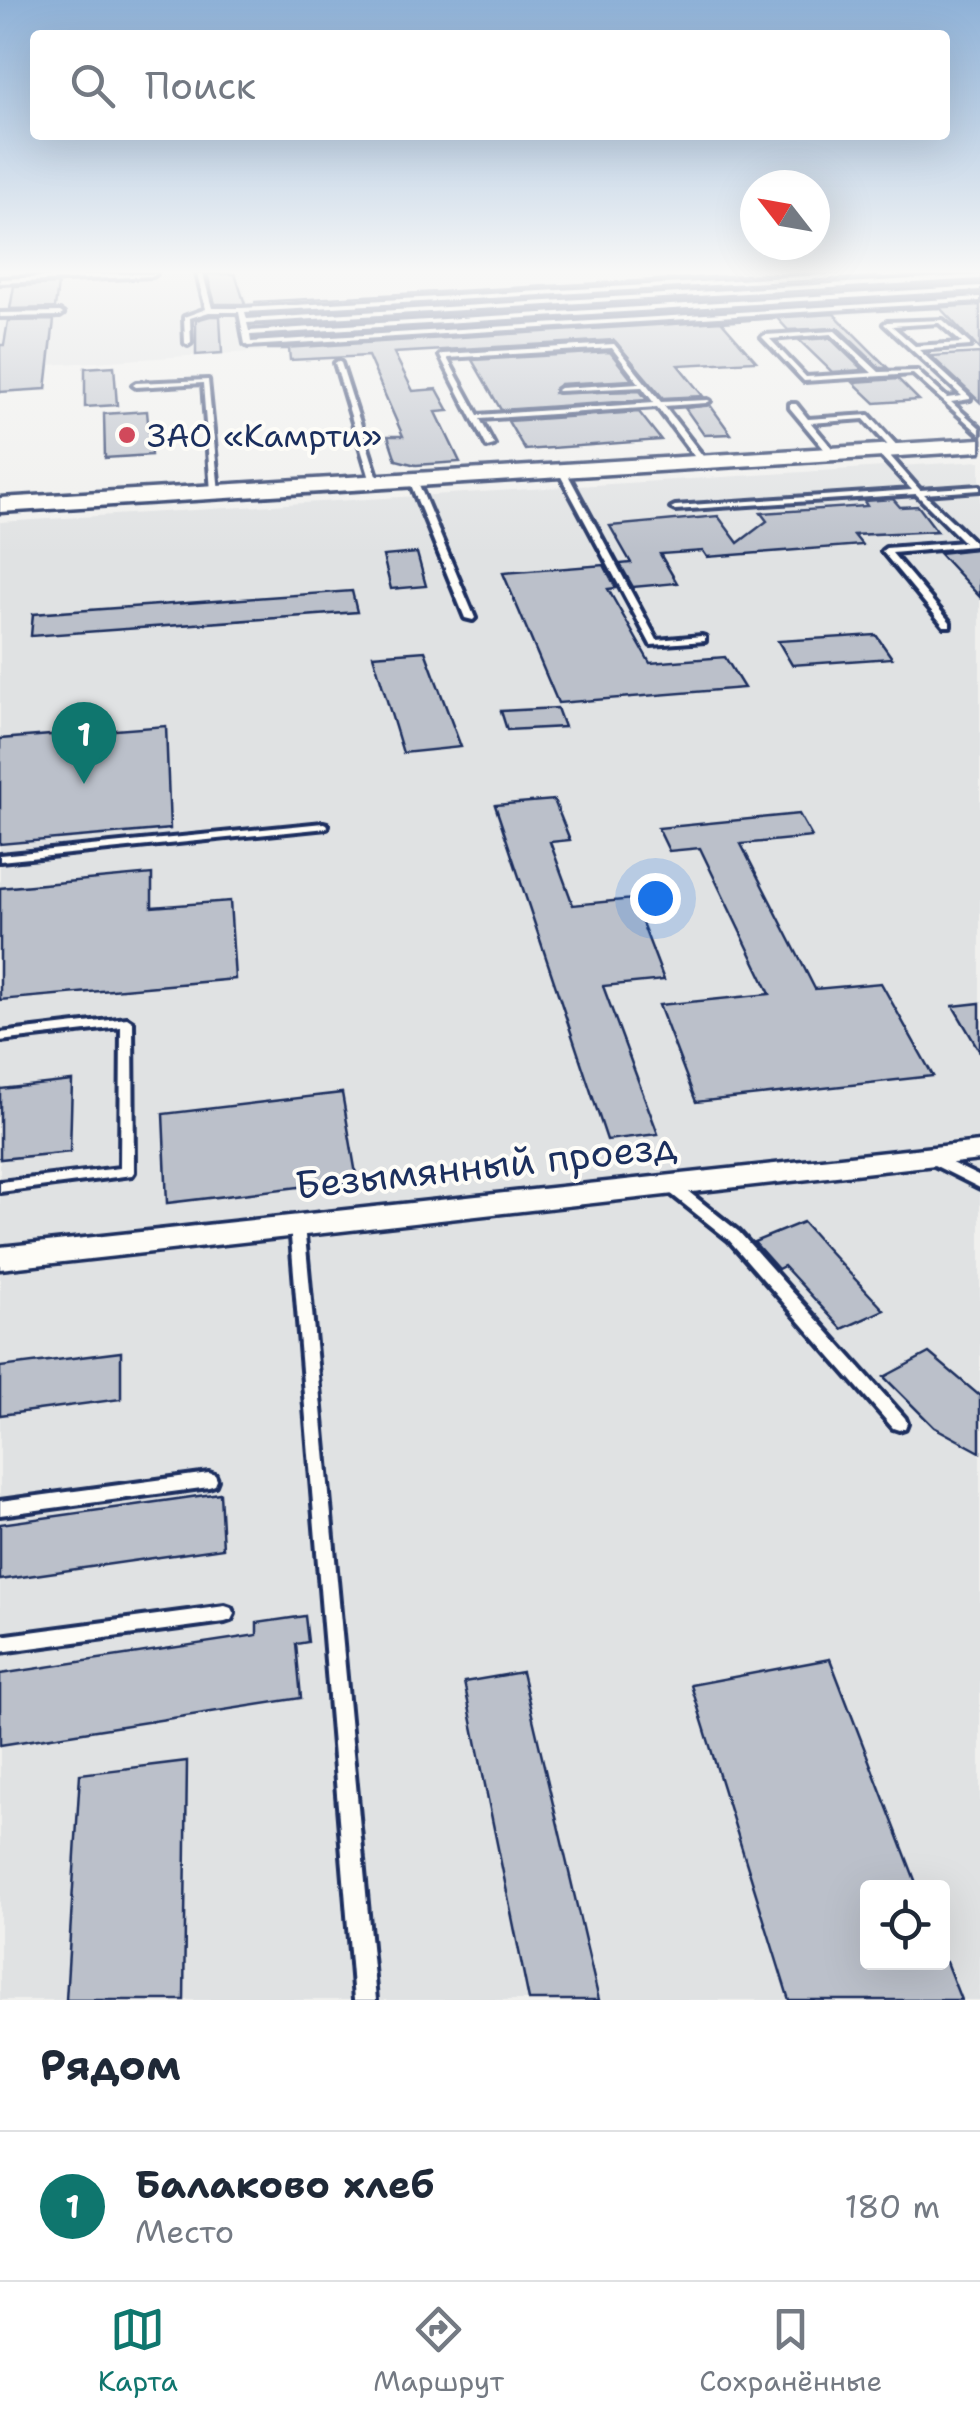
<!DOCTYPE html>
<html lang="ru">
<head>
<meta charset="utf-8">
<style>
  body { margin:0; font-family:"Shantell Sans",sans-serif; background:#f6f6f7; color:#1f2937 }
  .controls { position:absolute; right:30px; bottom:30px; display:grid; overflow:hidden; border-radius:10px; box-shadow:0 10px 40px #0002 }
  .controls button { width:90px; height:90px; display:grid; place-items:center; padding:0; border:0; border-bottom:2px solid #e0e1e3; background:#fff; color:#1f2937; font:50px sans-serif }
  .compass { position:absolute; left:740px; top:170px; width:90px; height:90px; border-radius:50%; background:#fff; box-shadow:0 10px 40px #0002; rotate:301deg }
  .you { position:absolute; left:655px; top:898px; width:35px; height:35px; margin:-25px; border:8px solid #fff; border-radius:50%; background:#1a73e8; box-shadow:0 0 0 15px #1a73e833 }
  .badge { display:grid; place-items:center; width:65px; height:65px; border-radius:50%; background:#0f766e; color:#fff; font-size:32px; font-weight:700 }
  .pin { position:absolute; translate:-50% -82px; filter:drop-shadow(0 2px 5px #0008) }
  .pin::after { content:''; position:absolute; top:52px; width:35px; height:30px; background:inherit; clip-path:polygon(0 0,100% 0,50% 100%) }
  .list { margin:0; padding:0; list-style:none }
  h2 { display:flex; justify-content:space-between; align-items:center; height:130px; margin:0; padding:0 40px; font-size:42px }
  h2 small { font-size:32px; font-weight:400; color:#747a83 }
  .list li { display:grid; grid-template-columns:65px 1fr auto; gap:30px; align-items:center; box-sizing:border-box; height:150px; padding:0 40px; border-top:2px solid #e0e1e3 }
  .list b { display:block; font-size:38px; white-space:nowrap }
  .list p { margin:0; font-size:32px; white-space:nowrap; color:#747a83 }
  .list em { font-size:32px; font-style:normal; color:#747a83 }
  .icon { flex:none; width:55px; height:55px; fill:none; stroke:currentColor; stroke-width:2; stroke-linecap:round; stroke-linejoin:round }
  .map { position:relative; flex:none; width:980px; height:2000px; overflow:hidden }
  .search { position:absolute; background:#fff; box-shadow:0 10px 40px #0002; left:30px; right:30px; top:30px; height:110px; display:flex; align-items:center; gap:25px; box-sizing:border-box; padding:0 35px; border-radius:10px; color:#747a83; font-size:38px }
  .sheet { height:280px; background:#fff }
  nav { display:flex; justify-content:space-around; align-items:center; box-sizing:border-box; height:140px; border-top:2px solid #e0e1e3; background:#fff; font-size:28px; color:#747a83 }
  nav a { display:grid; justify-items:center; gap:5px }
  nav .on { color:#0f766e }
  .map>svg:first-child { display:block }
  .built { fill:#e0e2e3; fill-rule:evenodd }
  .building { fill:#bbc0ca; stroke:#1b2f5e; stroke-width:2.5 }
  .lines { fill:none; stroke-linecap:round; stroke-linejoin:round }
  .lane-casing { stroke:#1b2f5e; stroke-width:8 }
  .street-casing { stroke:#1b2f5e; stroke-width:7 }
  .secondary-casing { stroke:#1b2f5e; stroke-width:7 }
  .lane { fill:#fdfcf7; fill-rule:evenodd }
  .street { fill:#fdfcf7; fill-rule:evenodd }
  .secondary { fill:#fdfcf7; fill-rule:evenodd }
  .poi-dot { fill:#d1495b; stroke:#fdfcf7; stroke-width:4 }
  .labels { text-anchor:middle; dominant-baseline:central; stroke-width:8; stroke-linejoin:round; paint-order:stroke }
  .far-poi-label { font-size:32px; fill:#1b2f5e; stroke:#fdfcf7; text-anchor:start }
  .street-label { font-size:38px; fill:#1b2f5e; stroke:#fdfcf7 }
</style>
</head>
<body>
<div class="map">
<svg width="980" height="2000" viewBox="0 0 980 2000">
  <rect width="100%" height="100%" fill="#f0f0ee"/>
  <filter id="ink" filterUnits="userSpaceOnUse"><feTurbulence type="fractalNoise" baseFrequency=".01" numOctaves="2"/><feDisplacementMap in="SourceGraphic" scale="20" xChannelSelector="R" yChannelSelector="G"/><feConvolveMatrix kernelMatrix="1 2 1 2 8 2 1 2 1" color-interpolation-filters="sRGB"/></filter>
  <g filter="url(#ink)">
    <g class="built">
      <path d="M40 274H239L248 302 766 274H980V306L0 368V276Z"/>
      <path d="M980 461V2000H0V522ZM868 1888H942V1962H868Z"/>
    </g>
    <g class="building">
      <path d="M207 274H235L245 304H215Z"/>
      <path d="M766 274H775L254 302Z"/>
      <path d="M58 284 55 308 10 309 14 286Z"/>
      <path d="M980 305V350L940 308 877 311Z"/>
      <path d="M834 314 888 368H880L838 328 788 330 777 318 722 322 756 361 678 365 703 396 663 398 614 340 394 353 413 391 437 389 449 411 436 412 460 462 416 465 396 460 388 436H403L368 356 290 360 289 349H267Z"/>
      <path d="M210 316H220L222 353 196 355V320Z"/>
      <path d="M54 320 46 389 0 392V345H4L8 321Z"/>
      <path d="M830 338 863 370 832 372 799 340Z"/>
      <path d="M610 352 632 380 560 384 554 393 640 391 647 400 501 410 472 360Z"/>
      <path d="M980 353V402L931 356Z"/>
      <path d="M114 366 117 405 85 407V368Z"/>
      <path d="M898 379 919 400 875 403 853 382Z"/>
      <path d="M710 405 731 434 704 435 685 408Z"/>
      <path d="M147 411 151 455 105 458 104 414Z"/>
      <path d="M639 412 661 440 525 450 508 421Z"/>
      <path d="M893 499 900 507 918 506 937 531 854 535 862 545 707 557 703 551 660 554 677 583 633 587 620 564 631 563 610 526 718 516 738 543 767 521 761 513 867 506 864 501Z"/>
      <path d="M975 549H980V597L939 553Z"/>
      <path d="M417 553 426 586 391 589 383 556Z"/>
      <path d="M604 565 616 588 608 589 650 663 725 657 744 688 558 703 503 573Z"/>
      <path d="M352 591 357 612 31 636 33 614Z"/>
      <path d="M876 635 892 658 792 665 778 641Z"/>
      <path d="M425 651 461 747 403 753 373 655Z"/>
      <path d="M557 708 564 727 507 730 501 711Z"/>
      <path d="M166 726 170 829 0 844V739Z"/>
      <path d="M554 800 570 840 550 842 573 905 633 899 664 980 603 986 658 1134 607 1140 495 805Z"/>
      <path d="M799 814 812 837 741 844 815 989 881 983 933 1076 696 1102 659 1005 770 994 700 848 669 851 658 828Z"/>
      <path d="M152 874V907L230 901 235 979 0 1000V888Z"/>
      <path d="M980 1003V1052L953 1006Z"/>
      <path d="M72 1081 70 1152 0 1159V1089Z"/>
      <path d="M342 1093 357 1180 167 1203 163 1114Z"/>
      <path d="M803 1222 826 1248 884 1310 842 1329 784 1266 778 1269 754 1242Z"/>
      <path d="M121 1352V1399L0 1415V1367Z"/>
      <path d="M929 1353 980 1396V1452L934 1427 884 1377Z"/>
      <path d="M220 1493 223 1548 0 1580V1524Z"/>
      <path d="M305 1616 308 1642 296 1644 301 1698 0 1745V1674L257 1635V1623Z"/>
      <path d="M830 1659 918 1888H868V1962H946L961 2000H789L691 1685Z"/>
      <path d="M522 1672 599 2000H529L464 1682Z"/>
      <path d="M187 1761 184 2000H66L80 1774Z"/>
    </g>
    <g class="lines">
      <g class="lane-casing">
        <g id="lane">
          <path d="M114 274H156L153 276 0 283V279Z"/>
          <path d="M197 274H203L212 308H242L841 274H875L872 276 245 312 247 319 980 275V279L247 323 249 331 980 286V290L250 335 251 342 980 297V301L248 346 245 344 239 312H209L190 318 191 343 188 345 185 343 184 317 206 309Z"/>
          <path d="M0 313 60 312 63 314 60 316 0 317Z"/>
          <path d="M943 320 970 344V346L919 350 970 397V399L951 402 980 428V434L913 374 804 381 762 337 765 335 835 331 879 372 917 371 947 398 962 396 884 324 887 322ZM939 323 962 343 915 346 892 326ZM831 334 872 373 806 377 770 339Z"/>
          <path d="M614 344 661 402 708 400 710 401 706 403 664 406 706 460V464H700L657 407 480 419 494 445 487 447 440 356 443 354ZM612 348 639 383 560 388 557 390 558 391 642 387 654 403 478 415 447 358Z"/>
          <path d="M338 361 341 363 379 482 378 484 371 482 335 363Z"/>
          <path d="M208 380 219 492 215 494 211 492 203 383 136 387 133 385 136 383Z"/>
          <path d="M790 404H796L808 419 869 415 901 450 894 452 864 419 811 423 837 454 830 456 790 408Z"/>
          <path d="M878 449H884L920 490 980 486V490L924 494 974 542V546L892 553 950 622V626H944L882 551 886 548 964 542 916 494 675 510 671 508 675 506 912 490 878 453Z"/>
          <path d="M559 469 566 471 657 640 702 636 705 637V641L651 645 558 471Z"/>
          <path d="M410 478 417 480 475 618 473 620 465 618 409 480Z"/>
          <path d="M323 823 327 824 328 826 327 828 0 861V855Z"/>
          <path d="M127 1018 133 1022 134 1172 132 1175 0 1192V1182L120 1168 121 1027 0 1041V1033Z"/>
          <path d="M929 1152 980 1177V1188L924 1160 922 1157 924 1154Z"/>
          <path d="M670 1180 675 1181 739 1232 905 1418 907 1423 905 1428 899 1430 893 1428 729 1240 665 1189 663 1185 665 1181Z"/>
          <path d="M297 1220 302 1221 304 1225 376 2000H354L290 1225 292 1221Z"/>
          <path d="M209 1473 215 1475 217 1480 215 1485 209 1487 0 1515V1501Z"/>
          <path d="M225 1606 231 1608 234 1614 231 1620 225 1622 0 1652V1636Z"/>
        </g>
      </g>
      <g class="street-casing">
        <path id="street" d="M980 1142V1160L0 1269V1247Z"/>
      </g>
      <g class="secondary-casing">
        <path id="secondary" d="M980 439V451L0 512V498Z"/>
      </g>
      <use href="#lane" class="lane"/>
      <use href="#street" class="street"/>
      <use href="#secondary" class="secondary"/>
    </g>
  </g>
  <linearGradient id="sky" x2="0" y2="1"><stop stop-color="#8eb1d7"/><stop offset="0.49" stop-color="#f8f8f7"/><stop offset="1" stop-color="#f8f8f7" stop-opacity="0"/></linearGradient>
  <rect width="980" height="554" fill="url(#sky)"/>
  <circle class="poi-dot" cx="127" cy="435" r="10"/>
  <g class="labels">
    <g class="far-poi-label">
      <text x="147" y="435">ЗАО «Камрти»</text>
    </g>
    <g class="street-label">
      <text transform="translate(486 1165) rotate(-6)">Безымянный проезд</text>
    </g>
  </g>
</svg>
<div class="controls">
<button><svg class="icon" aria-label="locate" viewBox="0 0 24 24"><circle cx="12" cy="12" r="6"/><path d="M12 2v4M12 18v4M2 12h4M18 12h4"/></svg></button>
</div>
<svg class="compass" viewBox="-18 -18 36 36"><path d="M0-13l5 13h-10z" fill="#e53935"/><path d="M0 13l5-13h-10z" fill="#747a83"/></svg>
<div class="you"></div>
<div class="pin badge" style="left:84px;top:784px">1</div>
<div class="search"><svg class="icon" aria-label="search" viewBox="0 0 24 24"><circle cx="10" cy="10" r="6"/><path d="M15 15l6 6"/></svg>Поиск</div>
</div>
<section class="sheet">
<h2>Рядом<small></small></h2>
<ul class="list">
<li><span class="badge">1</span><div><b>Балаково хлеб</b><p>Место</p></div><em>180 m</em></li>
</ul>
</section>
<nav>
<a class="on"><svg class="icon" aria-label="map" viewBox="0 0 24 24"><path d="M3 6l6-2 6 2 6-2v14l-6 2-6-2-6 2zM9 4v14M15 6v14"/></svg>Карта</a>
<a><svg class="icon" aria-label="directions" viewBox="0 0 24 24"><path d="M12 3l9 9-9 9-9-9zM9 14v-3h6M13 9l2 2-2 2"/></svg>Маршрут</a>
<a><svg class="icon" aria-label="saved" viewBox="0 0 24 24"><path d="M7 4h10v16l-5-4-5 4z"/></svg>Сохранённые</a>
</nav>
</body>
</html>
